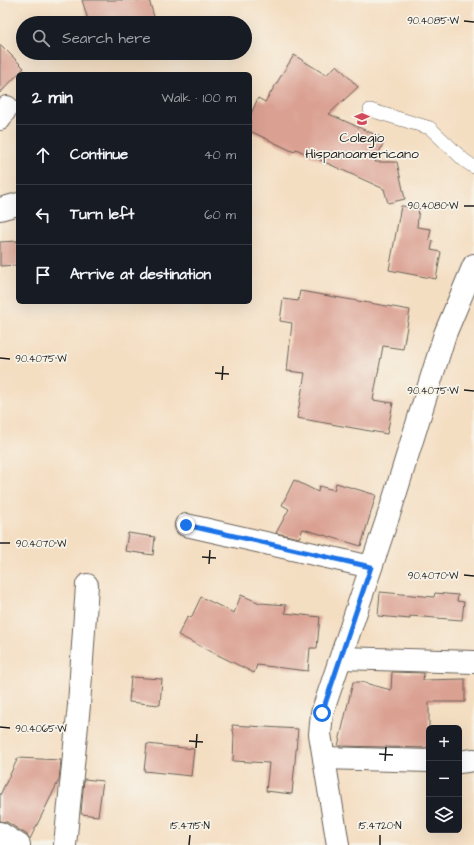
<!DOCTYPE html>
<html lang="en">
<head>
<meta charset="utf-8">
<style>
  body { margin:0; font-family:"Architects Daughter",sans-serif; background:#20242c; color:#f1f3f6 }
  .controls { position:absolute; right:12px; bottom:12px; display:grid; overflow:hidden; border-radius:6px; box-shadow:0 4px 16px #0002 }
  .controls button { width:36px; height:36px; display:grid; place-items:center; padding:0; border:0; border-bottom:1px solid #363941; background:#171b24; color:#f1f3f6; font:20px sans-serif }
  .stop { position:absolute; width:12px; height:12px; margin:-9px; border:3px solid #1a73e8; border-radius:50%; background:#fff }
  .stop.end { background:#1a73e8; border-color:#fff; box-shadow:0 1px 4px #0008 }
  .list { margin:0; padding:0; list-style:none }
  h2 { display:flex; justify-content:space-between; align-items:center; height:52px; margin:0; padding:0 16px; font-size:17px }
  h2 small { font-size:13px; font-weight:400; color:#9ea1a6 }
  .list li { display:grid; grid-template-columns:26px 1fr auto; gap:12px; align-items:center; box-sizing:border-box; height:60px; padding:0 16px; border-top:1px solid #363941 }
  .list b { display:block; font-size:15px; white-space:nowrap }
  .list em { font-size:13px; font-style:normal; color:#9ea1a6 }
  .icon { flex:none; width:22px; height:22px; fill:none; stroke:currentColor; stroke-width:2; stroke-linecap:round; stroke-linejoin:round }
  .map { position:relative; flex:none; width:474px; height:845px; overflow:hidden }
  .search { position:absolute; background:#171b24; box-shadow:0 4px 16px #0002; left:16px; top:16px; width:236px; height:44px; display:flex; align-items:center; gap:10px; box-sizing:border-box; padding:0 14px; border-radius:22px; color:#9ea1a6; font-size:15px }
  .panel { position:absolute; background:#171b24; box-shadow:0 4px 16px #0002; left:16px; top:72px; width:236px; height:232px; border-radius:6px }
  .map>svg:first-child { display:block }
  .building { fill:#daa092 }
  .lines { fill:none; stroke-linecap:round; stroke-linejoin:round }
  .lane-casing { stroke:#686056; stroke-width:14 }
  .street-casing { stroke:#686056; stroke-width:24 }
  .lane { stroke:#fff; stroke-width:13 }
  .street { stroke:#fff; stroke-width:22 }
  .route { stroke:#1a73e8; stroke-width:5 }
  .ticks { fill:none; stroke:#1c1c1c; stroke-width:1.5 }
  .labels { text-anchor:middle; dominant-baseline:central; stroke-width:3.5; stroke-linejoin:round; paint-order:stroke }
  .poi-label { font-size:14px; fill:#1c1c1c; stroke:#f7f3e8 }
  .ticks-label { font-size:10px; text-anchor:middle; fill:#1c1c1c; stroke:#f7f3e8; stroke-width:3.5; stroke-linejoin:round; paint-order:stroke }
</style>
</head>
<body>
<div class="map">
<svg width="474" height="845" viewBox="0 0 474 845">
  <rect width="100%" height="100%" fill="#f7f3e8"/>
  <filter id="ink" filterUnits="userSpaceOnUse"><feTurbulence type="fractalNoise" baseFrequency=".025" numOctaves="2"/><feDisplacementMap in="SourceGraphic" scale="8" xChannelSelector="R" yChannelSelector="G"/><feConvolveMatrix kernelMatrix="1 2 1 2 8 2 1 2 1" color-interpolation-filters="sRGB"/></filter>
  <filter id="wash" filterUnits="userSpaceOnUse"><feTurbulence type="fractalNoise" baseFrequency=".012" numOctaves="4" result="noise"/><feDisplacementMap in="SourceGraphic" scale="16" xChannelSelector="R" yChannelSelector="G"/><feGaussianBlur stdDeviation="0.9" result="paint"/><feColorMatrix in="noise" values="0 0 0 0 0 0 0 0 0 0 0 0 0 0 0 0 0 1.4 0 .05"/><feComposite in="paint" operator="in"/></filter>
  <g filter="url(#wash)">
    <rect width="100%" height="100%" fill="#f4dec2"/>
    <g id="blocks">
      <g class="building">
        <path d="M82 0H149L156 23H89Z"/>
        <path d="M0 44 24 68 0 93Z"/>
        <path d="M294 55 326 75 337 65 358 87 329 114 385 139 375 162H397L405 199 388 203 384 189 296 149 294 152 250 131V116L258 98 265 102Z"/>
        <path d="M401 206 419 207 417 227 431 229 429 240 433 241 431 250 441 252 436 279 389 270Z"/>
        <path d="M18 241V265L0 266V242Z"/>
        <path d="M300 291 410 310 403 349 383 346 373 400 393 403 387 434 297 418 305 373 287 371 292 323 280 321 283 299 298 301Z"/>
        <path d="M294 480 318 492 319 486 334 490 336 483 376 495 361 546 303 529 299 538 276 533 289 509 282 505Z"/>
        <path d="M128 533 155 537 153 555 125 551Z"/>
        <path d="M380 592 434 597 435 593 458 595 457 601 464 602 462 620 410 616V619L378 616Z"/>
        <path d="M241 595 260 603 286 605 285 613 320 617 317 648H310L308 671 257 665 254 673 178 635 188 616 191 618 201 597 234 613Z"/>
        <path d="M392 672 424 673 423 680 465 679V702H429V748L338 746 353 682H361L391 690Z"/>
        <path d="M131 677 162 679 160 705 129 702Z"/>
        <path d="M232 725 298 729 292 794 266 791 269 763 233 761 234 735Z"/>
        <path d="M147 744 194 749 191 776 144 771Z"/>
        <path d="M18 758 61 760 59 780 30 839 26 834 7 822 0 821V795Z"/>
        <path d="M84 779 103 781 98 816 81 814Z"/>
      </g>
    </g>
  </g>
  <g filter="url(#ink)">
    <use href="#blocks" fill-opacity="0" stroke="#686056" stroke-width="1"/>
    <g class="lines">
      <g class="lane-casing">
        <path id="lane" d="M370 110 430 128 465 161 474 167"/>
      </g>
      <g class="street-casing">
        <g id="street">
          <path d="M0 119 7 107"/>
          <path d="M0 209 18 204"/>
          <path d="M186 525 371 567"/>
          <path d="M341 658 474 662"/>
          <path d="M324 758 429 761"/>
          <path d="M459 762 474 760"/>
          <path d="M0 833 19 845"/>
          <path d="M65 845 79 705 87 585"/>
          <path d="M338 845 320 734 322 713 391 508 445 334 474 265"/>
        </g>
      </g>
      <use href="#lane" class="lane"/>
      <use href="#street" class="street"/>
    </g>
  </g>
  <g class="lines" filter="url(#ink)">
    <path class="route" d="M186 525 371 567 322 713"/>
  </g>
  <path class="ticks" d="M464 21 474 22M464 206H474M0 358 10 359M215 373 229 374M222 380 223 366M464 390 474 391M0 543H10M202 557 216 558M209 564 210 550M464 575 474 576M0 727 10 728M189 741 203 742M196 748 197 734M379 754 393 755M385 761 386 747M189 845 190 835M380 845V835"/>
  <defs>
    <g id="university-bare" transform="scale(1.2)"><path d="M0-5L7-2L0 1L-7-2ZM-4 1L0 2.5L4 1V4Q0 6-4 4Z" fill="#d1495b" stroke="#f7f3e8" stroke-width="2.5" paint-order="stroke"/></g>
  </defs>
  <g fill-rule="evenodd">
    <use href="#university-bare" x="362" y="119"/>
  </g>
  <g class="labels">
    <g class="poi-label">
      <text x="362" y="138">Colegio<tspan x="362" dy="16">Hispanoamericano</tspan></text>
    </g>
  </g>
  <g class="ticks-label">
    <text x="433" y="24">90.4085°W</text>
    <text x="433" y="209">90.4080°W</text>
    <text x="41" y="362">90.4075°W</text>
    <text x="433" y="394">90.4075°W</text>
    <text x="41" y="547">90.4070°W</text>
    <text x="433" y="579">90.4070°W</text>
    <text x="41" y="732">90.4065°W</text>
    <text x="190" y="829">15.4715°N</text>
    <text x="380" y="829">15.4720°N</text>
  </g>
</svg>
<div class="controls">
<button>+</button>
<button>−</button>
<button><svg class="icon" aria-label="layers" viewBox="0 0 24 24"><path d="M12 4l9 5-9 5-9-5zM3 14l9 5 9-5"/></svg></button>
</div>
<div class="stop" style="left:322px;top:713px"></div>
<div class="stop end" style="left:186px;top:525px"></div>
<div class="search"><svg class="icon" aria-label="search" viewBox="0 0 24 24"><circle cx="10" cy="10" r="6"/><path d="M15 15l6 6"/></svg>Search here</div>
<section class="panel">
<h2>2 min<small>Walk · 100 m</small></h2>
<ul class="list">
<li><svg class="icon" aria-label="ahead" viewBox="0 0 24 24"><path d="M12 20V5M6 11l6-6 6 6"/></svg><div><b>Continue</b></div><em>40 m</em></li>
<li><svg class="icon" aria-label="left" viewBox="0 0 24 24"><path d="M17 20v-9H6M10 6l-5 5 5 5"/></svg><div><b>Turn left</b></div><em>60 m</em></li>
<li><svg class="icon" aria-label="arrive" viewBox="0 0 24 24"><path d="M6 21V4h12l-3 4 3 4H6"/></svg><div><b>Arrive at destination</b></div></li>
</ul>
</section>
</div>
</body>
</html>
